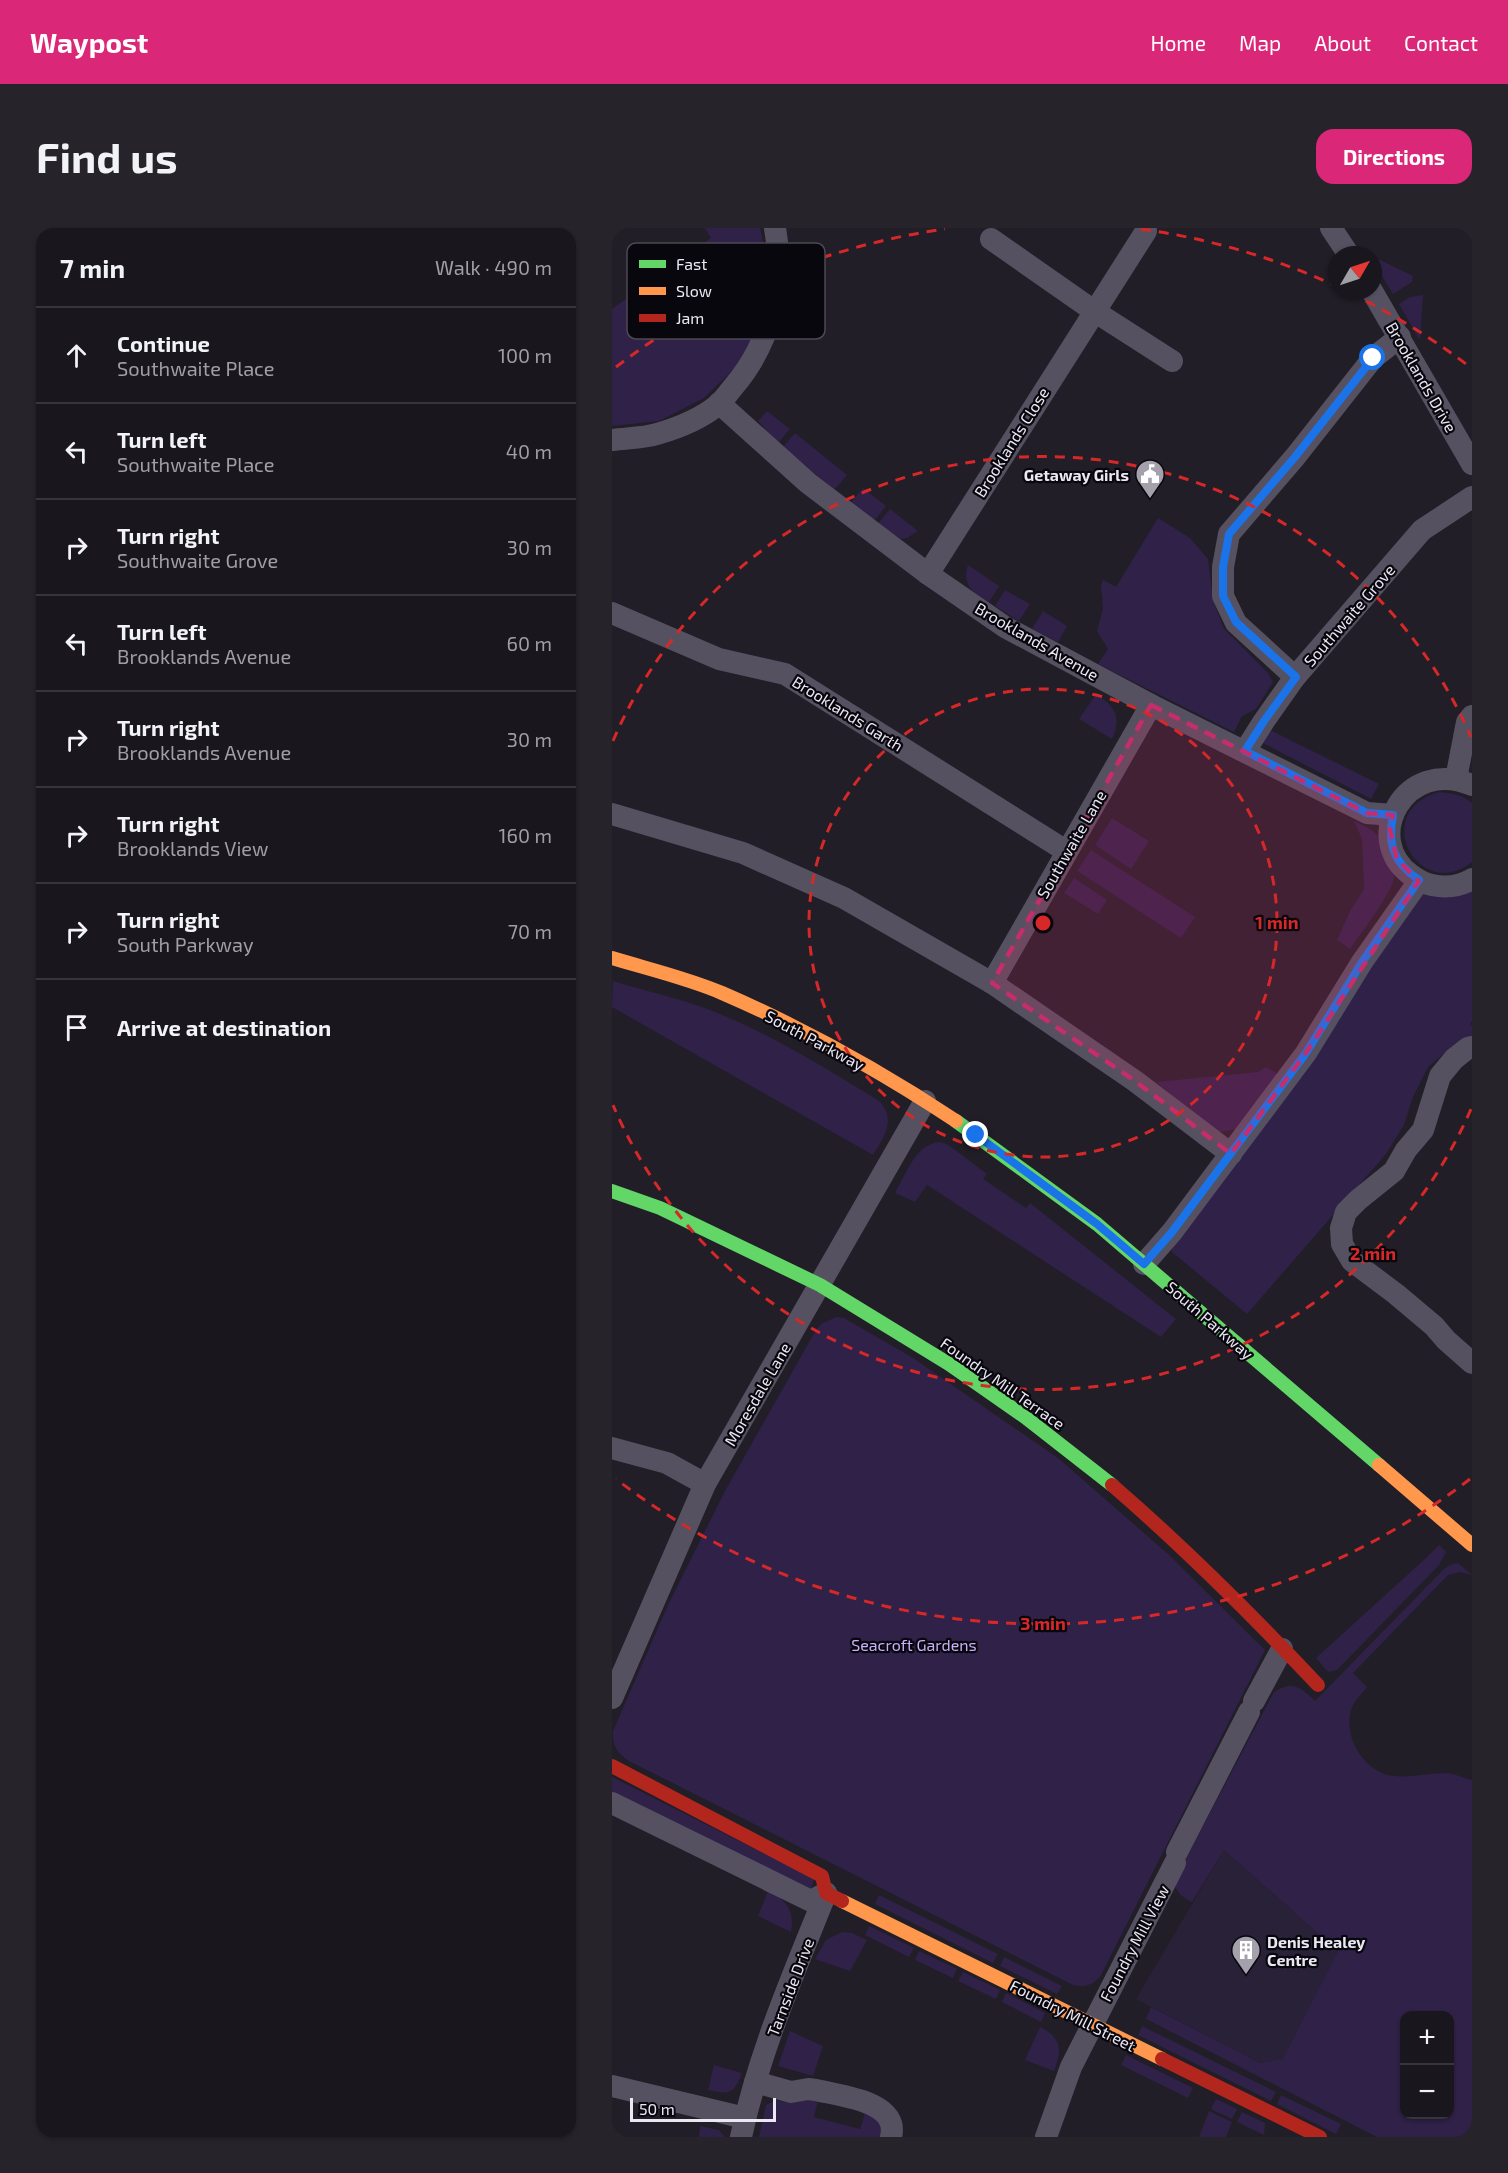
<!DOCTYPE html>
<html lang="en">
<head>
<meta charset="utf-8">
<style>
  body { margin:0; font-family:"Exo 2",sans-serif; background:#26232b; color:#f1f3f6 }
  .controls { position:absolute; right:18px; bottom:18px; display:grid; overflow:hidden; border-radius:12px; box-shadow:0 2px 4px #0004 }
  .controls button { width:54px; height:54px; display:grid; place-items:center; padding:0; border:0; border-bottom:2px solid #37353c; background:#19161e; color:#f1f3f6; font:30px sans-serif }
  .compass { position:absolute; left:716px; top:18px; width:54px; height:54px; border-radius:50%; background:#19161e; box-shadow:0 2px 4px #0004; rotate:51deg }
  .scale { position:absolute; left:18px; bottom:15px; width:146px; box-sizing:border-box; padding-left:6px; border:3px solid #ebe8f4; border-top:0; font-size:16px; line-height:21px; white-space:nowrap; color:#ebe8f4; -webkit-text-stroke:4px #09070e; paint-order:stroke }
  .stop { position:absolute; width:18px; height:18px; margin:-14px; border:4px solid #1a73e8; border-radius:50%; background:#fff }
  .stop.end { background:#1a73e8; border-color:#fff; box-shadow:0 2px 6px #0008 }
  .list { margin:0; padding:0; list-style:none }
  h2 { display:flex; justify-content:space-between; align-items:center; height:78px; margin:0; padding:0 24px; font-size:26px }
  h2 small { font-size:20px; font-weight:400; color:#9f9fa4 }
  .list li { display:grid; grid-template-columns:39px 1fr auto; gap:18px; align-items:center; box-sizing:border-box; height:96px; padding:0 24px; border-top:2px solid #37353c }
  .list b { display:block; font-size:22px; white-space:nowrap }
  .list p { margin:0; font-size:20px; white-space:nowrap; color:#9f9fa4 }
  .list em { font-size:20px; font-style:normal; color:#9f9fa4 }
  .icon { flex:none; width:33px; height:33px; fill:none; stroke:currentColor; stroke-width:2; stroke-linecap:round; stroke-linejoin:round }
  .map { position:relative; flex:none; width:860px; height:1909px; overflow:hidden; border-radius:18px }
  header { display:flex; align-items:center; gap:36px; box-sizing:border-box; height:84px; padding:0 30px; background:#db2777; color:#fff }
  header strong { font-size:28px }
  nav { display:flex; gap:33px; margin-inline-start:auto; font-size:21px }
  .intro { display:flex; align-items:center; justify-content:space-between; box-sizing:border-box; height:144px; padding:0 36px }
  h1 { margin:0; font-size:42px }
  .button { padding:15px 27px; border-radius:18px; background:#db2777; color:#fff; font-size:21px; font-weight:700 }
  main { display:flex; gap:36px; padding:0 36px }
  aside { flex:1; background:#19161e; border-radius:18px; box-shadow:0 2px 4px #0004 }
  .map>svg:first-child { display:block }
  .built { fill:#292138 }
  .green { fill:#302148; fill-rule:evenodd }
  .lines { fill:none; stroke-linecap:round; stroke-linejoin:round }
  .street { stroke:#565160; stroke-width:22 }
  .fast { stroke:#63d668; stroke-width:14 }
  .slow { stroke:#ff974d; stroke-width:14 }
  .jam { stroke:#b3261e; stroke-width:14 }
  .route { stroke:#1a73e8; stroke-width:8 }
  .marked { fill:#c62d6a; fill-opacity:0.2; stroke:#c62d6a; stroke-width:4.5; stroke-dasharray:12 8; stroke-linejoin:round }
  .ring { fill:none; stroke:#d62828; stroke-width:3; stroke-dasharray:10 8 }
  .labels { text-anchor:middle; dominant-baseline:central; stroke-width:4.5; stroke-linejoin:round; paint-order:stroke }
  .street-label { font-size:16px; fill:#ebe8f4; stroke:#09070e }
  .poi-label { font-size:16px; font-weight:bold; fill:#ebe8f4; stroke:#09070e; text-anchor:end }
  .park-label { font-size:16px; fill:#c9affc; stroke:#09070e }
  .key { fill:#09070e; stroke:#4d4a53; stroke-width:1.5 }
  .key-label { font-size:16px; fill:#ebe8f4 }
  .centre { fill:#d62828; stroke:#09070e; stroke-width:3 }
  .ring-label { font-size:18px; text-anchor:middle; font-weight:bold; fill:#d62828; stroke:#09070e; stroke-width:4.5; stroke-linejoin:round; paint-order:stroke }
</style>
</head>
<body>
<header>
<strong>Waypost</strong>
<nav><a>Home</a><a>Map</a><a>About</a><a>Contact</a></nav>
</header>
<div class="intro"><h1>Find us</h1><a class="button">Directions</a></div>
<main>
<aside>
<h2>7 min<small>Walk · 490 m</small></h2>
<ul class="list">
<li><svg class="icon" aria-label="ahead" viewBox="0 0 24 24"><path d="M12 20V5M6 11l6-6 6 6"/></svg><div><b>Continue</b><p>Southwaite Place</p></div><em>100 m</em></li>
<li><svg class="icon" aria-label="left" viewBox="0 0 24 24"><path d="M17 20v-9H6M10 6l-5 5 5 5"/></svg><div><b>Turn left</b><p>Southwaite Place</p></div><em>40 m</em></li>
<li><svg class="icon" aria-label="right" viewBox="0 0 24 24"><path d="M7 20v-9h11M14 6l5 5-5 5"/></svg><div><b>Turn right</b><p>Southwaite Grove</p></div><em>30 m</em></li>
<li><svg class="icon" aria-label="left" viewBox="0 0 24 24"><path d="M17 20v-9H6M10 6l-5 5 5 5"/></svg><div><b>Turn left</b><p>Brooklands Avenue</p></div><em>60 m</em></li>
<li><svg class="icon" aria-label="right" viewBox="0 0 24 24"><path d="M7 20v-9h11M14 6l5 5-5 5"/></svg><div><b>Turn right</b><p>Brooklands Avenue</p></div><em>30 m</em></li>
<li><svg class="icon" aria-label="right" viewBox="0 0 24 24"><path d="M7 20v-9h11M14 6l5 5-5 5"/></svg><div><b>Turn right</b><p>Brooklands View</p></div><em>160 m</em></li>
<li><svg class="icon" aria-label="right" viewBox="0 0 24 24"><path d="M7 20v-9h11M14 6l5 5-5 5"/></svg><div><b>Turn right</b><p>South Parkway</p></div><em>70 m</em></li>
<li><svg class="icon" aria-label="arrive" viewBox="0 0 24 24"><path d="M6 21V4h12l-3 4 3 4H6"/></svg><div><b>Arrive at destination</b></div></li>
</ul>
</aside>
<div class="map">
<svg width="860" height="1909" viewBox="0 0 860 1909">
  <rect width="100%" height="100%" fill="#211e28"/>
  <path class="built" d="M612 1622 726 1723 671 1832 648 1835 524 1771Z"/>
  <g class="green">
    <path d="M93 0H148L157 40 150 90 128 135 92 170 47 193 0 198V81L99 10Z"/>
    <path d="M762 29 801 48 800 54 781 66 761 33Z"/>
    <path d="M811 67 808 111H807L787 76 798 69Z"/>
    <path d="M155 183 178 201 166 215 146 193Z"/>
    <path d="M183 205 235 247 222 262 171 219Z"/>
    <path d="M251 260 274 278 262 293 239 275Z"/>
    <path d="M278 281 306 303 295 310 289 311 266 296Z"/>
    <path d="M546 290 578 310 596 331 601 372 612 401 656 445 661 454 644 481 630 488 622 504 486 436 496 421 485 403 491 381 489 358 491 352 504 359Z"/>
    <path d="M356 337 387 358 377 374C362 365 349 357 356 337Z"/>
    <path d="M393 362 418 376 407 393 383 378Z"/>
    <path d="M431 383 455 398 446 414 420 401Z"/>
    <path d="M484 466C503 478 510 489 500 511L467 491Z"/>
    <path d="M658 502 767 556 759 571 651 515Z"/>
    <path d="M827 564C841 565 850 567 860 575V634C807 676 756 584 827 564Z"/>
    <path d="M500 590 537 613 519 641 483 617Z"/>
    <path d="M742 593C761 601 769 607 777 627 779 634 783 643 782 650 780 664 748 707 738 721L725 712 738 683 752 661 750 611Z"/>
    <path d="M479 622 583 689 569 710 465 643Z"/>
    <path d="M462 650 495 672 486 686 452 665Z"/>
    <path d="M860 651V793L858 796 860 798V812L841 818 816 839 801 869 792 897 774 926 635 1086 560 1024V1004L798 664Z"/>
    <path d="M1 753C33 763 67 770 98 782 157 805 214 840 267 873 285 892 272 909 261 927L0 779Z"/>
    <path d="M654 839 668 847 627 901 607 904 599 900 544 854 646 844Z"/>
    <path d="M327 914 335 916 375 946 371 951 414 980 418 975 564 1091 549 1109 315 957 303 974 283 965C294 946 303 917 327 914Z"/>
    <path d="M224 1089 232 1090 301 1130 446 1230 556 1326 653 1422 489 1747C482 1757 473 1760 461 1757L17 1533C5 1525 0 1518 1 1503L56 1377 113 1263 204 1102 209 1096Z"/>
    <path d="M827 1317 834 1324 827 1337 725 1442 716 1444 704 1430 814 1330Z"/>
    <path d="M846 1335 860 1347 848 1344 836 1347 741 1445 755 1459C751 1465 744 1471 741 1477 728 1506 752 1545 782 1548 799 1550 817 1545 833 1545 842 1545 851 1550 860 1552V1909H765L534 1791 539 1779 648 1835 671 1831 726 1723 612 1622 580 1674C570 1669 564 1665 562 1653L662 1464C682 1452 689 1460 703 1473L831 1342 838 1337ZM792 1788H838V1886H792Z"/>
    <path d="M0 1549 202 1651 198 1663 0 1564Z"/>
    <path d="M156 1663C175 1672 183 1683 179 1704L146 1688Z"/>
    <path d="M267 1667 386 1726 381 1735 263 1676Z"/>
    <path d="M257 1698 302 1720 297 1729 253 1707Z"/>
    <path d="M230 1704 240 1705 255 1712 238 1743 203 1731 214 1712Z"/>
    <path d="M307 1723 345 1741 341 1750 303 1732Z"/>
    <path d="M392 1729 450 1758 445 1766 388 1738Z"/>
    <path d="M351 1744 388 1762 384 1771 346 1753Z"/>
    <path d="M394 1765 433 1785 429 1794 390 1774Z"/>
    <path d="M530 1798 664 1864 659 1873 526 1807Z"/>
    <path d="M428 1799C450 1810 450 1822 442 1843L413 1832Z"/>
    <path d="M178 1803 211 1818 201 1848 166 1838Z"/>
    <path d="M514 1827 581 1860 576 1870 509 1837Z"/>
    <path d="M102 1837 130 1845C122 1866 118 1867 96 1862Z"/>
    <path d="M669 1867 729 1896 724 1906 665 1876Z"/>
    <path d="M174 1870 206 1872 202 1889 248 1901 253 1885 258 1886 269 1897V1909H147L154 1877 164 1872 173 1874Z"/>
    <path d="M604 1871 625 1881 620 1891 599 1881Z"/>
    <path d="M597 1883 620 1894 614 1909H587Z"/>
    <path d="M630 1884 653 1895 652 1907 625 1894Z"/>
    <path d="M88 1898 107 1902 113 1909H87Z"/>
  </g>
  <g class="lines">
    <g class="street">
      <path d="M719 0 737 27"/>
      <path d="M379 11 482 83 560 133"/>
      <path d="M760 63 860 236"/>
      <path d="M107 175 196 255 316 346 393 399 539 477 755 585 781 587"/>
      <path d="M0 212C15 210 32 210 45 206 66 200 90 190 107 176 112 171 117 164 122 158 159 114 173 57 163 0"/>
      <path d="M316 346 534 3"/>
      <path d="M0 385 107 431 173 446 454 623"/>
      <path d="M683 449 624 395 611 368V339L617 306 683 229 761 130 788 109"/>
      <path d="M633 523 652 493 683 449 810 302 860 269"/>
      <path d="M844 551 855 494 860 488"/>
      <path d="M860 557C793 528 749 611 799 647 806 652 812 656 820 657 834 660 847 659 860 651"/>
      <path d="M0 586 131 625 232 670 380 755 523 853 619 926"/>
      <path d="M380 755 539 477"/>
      <path d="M860 819 856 820 842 831 828 848 811 902 794 922 782 943 746 972 734 984 729 1000 730 1016 740 1033 784 1066 822 1098 834 1112 860 1135"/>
      <path d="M532 1036 560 1004 694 825 750 734 807 653"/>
      <path d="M0 1220 55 1235 93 1256"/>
      <path d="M0 1470 93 1256 313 873"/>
      <path d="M642 1473 670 1421"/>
      <path d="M0 1575 199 1673 214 1665"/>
      <path d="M565 1624 637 1484"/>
      <path d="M143 1854 179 1864 196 1861 204 1862C228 1868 288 1873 279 1909"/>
      <path d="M0 1858 133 1890"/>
      <path d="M129 1909C147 1824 182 1745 214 1665"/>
      <path d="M434 1909 459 1839 563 1635"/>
    </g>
    <g class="fast">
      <path d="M344 893 485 996 767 1237"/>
      <path d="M0 963 48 980 208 1057 337 1136 413 1189 500 1257"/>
    </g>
    <g class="slow">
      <path d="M0 730C36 741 75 750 110 765 191 800 270 844 344 893"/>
      <path d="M767 1237 860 1317"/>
      <path d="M230 1673 550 1831"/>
    </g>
    <g class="jam">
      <path d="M500 1257C573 1320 640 1387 706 1457"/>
      <path d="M0 1538 210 1648 214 1665 230 1673"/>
      <path d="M550 1831 708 1909"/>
    </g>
  </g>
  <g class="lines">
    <path class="route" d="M364 907 485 996 532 1036 560 1004 694 825 750 734 807 652C782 635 775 617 781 587L755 585 633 523 652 493 684 449 624 394 611 368V339L617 306 683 229 761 130"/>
  </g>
  <path class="marked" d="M539 477 755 585 781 587 778 602 785 631 807 653 694 825 619 926 523 853 380 755Z"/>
  <g class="ring">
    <circle cx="431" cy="695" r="234"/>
    <path d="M859 881A467 467 0 0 1 1 877M1 513A467 467 0 0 1 859 509"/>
    <path d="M858 1251A701 701 0 0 1 4 1251M4 139A701 701 0 0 1 333 1M529 1A701 701 0 0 1 722 57M738 65A701 701 0 0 1 858 139"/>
  </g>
  <defs>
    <g id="civic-pin" transform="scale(1.5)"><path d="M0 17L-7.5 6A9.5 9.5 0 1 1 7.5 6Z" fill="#a4a1ad" stroke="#09070e"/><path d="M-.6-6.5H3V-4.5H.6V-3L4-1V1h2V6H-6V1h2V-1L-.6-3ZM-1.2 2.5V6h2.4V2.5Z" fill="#fff"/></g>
    <g id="building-pin" transform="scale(1.5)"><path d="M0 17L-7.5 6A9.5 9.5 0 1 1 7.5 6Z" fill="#a4a1ad" stroke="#09070e"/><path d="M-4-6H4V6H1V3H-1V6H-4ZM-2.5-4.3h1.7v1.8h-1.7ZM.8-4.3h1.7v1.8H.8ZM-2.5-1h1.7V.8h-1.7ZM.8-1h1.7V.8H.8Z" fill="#fff"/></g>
  </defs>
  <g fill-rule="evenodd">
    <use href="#civic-pin" x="538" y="246"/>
    <use href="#building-pin" x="634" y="1722"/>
  </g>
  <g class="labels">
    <g class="street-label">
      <text transform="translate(810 149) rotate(60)">Brooklands Drive</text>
      <text transform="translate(399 214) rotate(-58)">Brooklands Close</text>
      <text transform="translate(737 387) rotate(-49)">Southwaite Grove</text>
      <text transform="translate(425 413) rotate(30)">Brooklands Avenue</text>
      <text transform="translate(236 485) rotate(32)">Brooklands Garth</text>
      <text transform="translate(459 616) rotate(-60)">Southwaite Lane</text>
      <text transform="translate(203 812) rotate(28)">South Parkway</text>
      <text transform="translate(598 1092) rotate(41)">South Parkway</text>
      <text transform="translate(391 1155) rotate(35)">Foundry Mill Terrace</text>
      <text transform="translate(145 1166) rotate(-60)">Moresdale Lane</text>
      <text transform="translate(522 1715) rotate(-62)">Foundry Mill View</text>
      <text transform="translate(178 1759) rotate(-69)">Tarnside Drive</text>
      <text transform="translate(461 1787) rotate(27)">Foundry Mill Street</text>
    </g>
    <g class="poi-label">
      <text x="517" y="246">Getaway Girls</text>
      <text x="655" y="1713" text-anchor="start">Denis Healey<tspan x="655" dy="18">Centre</tspan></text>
    </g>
    <g class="park-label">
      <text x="302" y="1416">Seacroft Gardens</text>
    </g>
  </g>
  <rect x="15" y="15" width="198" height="96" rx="9" class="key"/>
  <rect x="27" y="32" width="27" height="8" fill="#63d668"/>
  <rect x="27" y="59" width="27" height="8" fill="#ff974d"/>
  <rect x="27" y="86" width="27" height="8" fill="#b3261e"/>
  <g class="key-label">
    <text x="64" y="42">Fast</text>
    <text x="64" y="69">Slow</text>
    <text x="64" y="96">Jam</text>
  </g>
  <circle cx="431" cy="695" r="9" class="centre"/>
  <g class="ring-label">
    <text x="665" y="701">1 min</text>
    <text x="761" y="1032">2 min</text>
    <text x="431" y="1402">3 min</text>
  </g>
</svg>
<div class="controls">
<button>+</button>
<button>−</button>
</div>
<svg class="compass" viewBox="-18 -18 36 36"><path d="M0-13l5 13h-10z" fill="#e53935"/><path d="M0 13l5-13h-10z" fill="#9f9fa4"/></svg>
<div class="scale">50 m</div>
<div class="stop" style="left:761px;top:130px"></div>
<div class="stop end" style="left:364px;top:907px"></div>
</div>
</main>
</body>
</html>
